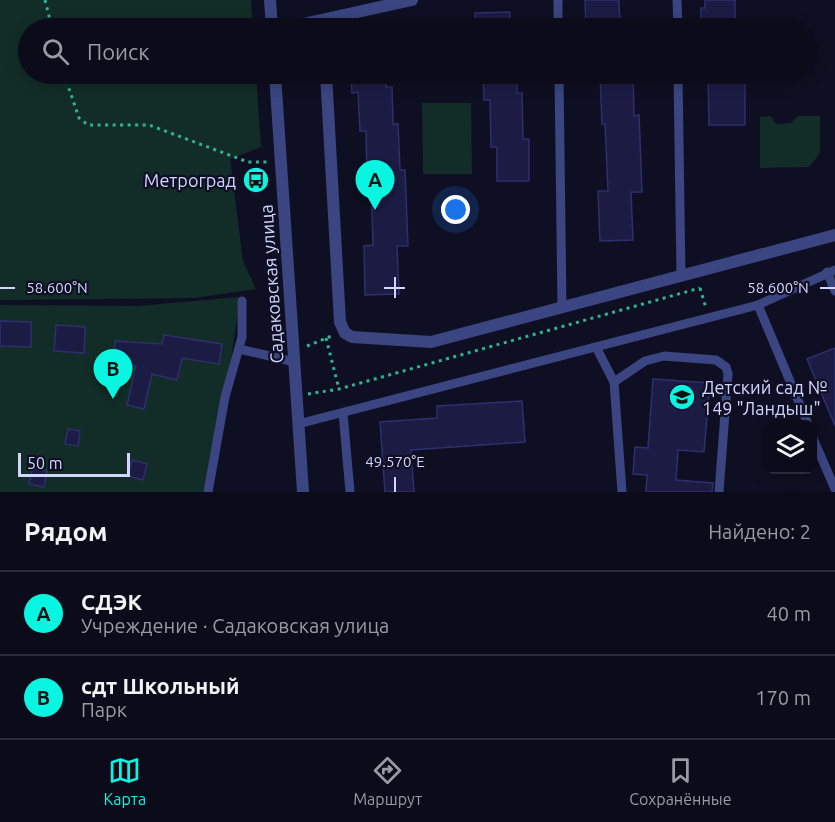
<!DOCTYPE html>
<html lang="ru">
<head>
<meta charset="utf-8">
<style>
  body { margin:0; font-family:Ubuntu,sans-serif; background:#191927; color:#f1f3f6 }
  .controls { position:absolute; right:18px; bottom:18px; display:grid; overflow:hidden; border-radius:12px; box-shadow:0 3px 15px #0003 }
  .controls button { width:54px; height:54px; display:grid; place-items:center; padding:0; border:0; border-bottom:2px solid #2b2b39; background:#0b0b1a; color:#f1f3f6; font:30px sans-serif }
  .scale { position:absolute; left:18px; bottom:15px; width:112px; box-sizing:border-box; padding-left:6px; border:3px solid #d2d5fe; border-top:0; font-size:16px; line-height:21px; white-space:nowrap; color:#d2d5fe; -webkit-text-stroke:4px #0f0f23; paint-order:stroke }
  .you { position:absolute; left:456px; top:210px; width:21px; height:21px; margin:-15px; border:4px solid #fff; border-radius:50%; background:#1a73e8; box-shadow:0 0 0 9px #1a73e833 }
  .badge { display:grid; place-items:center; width:39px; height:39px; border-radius:50%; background:#07f5e1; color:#111; font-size:20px; font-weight:700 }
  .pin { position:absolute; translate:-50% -50px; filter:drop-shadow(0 2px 3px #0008) }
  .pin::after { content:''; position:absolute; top:32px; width:21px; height:18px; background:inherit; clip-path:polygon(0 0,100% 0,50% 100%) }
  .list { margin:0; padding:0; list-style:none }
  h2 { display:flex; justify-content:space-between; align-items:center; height:78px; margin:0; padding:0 24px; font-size:26px }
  h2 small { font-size:20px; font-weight:400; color:#9a9ba2 }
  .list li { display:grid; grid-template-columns:39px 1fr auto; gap:18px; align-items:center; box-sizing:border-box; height:84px; padding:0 24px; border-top:2px solid #2b2b39 }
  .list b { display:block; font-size:22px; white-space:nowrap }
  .list p { margin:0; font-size:20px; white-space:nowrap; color:#9a9ba2 }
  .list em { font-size:20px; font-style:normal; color:#9a9ba2 }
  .icon { flex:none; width:33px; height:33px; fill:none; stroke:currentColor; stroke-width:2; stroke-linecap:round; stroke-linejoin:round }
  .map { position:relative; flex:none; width:835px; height:492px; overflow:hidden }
  .search { position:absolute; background:#0b0b1a; box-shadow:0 3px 15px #0003; left:18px; right:18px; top:18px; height:66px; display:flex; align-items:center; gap:15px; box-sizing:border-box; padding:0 21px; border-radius:33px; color:#9a9ba2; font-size:22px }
  .sheet { height:246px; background:#0b0b1a }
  nav { display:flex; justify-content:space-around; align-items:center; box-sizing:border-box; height:84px; border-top:2px solid #2b2b39; background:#0b0b1a; font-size:16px; color:#9a9ba2 }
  nav a { display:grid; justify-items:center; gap:3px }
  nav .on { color:#07f5e1 }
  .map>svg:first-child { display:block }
  .green { fill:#122d27 }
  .building { fill:#1c1b44; stroke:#2f2e6f; stroke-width:1.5 }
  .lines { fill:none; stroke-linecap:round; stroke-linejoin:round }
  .path { stroke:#32b292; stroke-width:3; stroke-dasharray:3 4.5; stroke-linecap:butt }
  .lane { stroke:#3b4581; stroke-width:9 }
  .street { stroke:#3b4581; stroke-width:12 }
  .ticks { fill:none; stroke:#d2d5fe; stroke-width:2 }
  .labels { text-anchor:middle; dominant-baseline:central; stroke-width:4.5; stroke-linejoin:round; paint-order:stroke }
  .poi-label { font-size:18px; fill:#d2d5fe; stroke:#0f0f23; text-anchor:end }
  .street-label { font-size:18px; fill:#d2d5fe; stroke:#0f0f23 }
  .ticks-label { font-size:15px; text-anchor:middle; fill:#d2d5fe; stroke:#0f0f23; stroke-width:4.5; stroke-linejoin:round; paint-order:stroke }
</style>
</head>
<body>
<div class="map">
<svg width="835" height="492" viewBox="0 0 835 492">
  <rect width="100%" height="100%" fill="#0f0f23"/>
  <g class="green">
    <path d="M0 0H251L253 28H28V74H256L261 147 230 159 243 261 256 289 195 298 0 300Z"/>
    <path d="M422 103H471L472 174H423Z"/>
    <path d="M771 116 776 124 791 123 798 116H820V153L809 167 760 168V117Z"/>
    <path d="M240 297 212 492H0V305L139 306Z"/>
  </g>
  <g class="building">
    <path d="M585 0H619L620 28H586Z"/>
    <path d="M705 0H735V28H701V8H705Z"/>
    <path d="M510 12V28H476L475 13Z"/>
    <path d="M351 74H386V87H392L393 124H398L400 170H405L408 246H397L399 294 365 295 364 246 373 245 371 178H367L366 131H360L358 92 352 93Z"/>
    <path d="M483 74H517V93H522L523 139H529V181H497V147H491L490 100H484Z"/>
    <path d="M600 74H633L634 116 639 115 642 192H631L633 240 600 241 598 191H608L605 124H602Z"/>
    <path d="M708 74H736V80H745V125H709Z"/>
    <path d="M0 321 31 322V347L0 346Z"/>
    <path d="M56 325 85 327 84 353 54 351Z"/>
    <path d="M164 335 222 344 219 364 182 358 177 380 152 374 144 409 127 405 136 366 114 364 115 341 162 344Z"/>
    <path d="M835 348V426L807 359Z"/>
    <path d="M653 379 710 383 704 452 678 450 676 480 713 483 712 492H646L647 475 633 474 635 447 648 448Z"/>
    <path d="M522 401 525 442 411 450 414 492H385L380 422 437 418V406Z"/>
    <path d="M68 429 80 431 78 446 65 444Z"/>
    <path d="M132 460 147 464 143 480 128 476Z"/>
    <path d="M33 468 47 471 44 487 29 484Z"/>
  </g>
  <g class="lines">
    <g class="path">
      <path d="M45 0 52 28"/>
      <path d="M64 74 79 118 88 125H149L248 162H269"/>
      <path d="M700 288 706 308"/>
      <path d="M326 338 339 389"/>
      <path d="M307 346 334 335"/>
      <path d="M308 394 339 389 700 288"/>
    </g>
    <g class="lane">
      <path d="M558 0V28"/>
      <path d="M677 0 678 28"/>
      <path d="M559 74 562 307"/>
      <path d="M678 74 681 276"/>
      <path d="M827 272 835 291"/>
      <path d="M758 305 808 424"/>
      <path d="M596 347 614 382"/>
      <path d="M239 349 295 362"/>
      <path d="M343 413 350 492"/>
      <path d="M298 424 758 305 835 270"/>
      <path d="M812 436 835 489"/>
      <path d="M208 492 225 397 242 337V301"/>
      <path d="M622 492 614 382 645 361 664 356 716 360 726 367 728 374 719 492"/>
    </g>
    <g class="street">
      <path d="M270 0 272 28"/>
      <path d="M285 28 412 0"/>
      <path d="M275 74 303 492"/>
      <path d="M326 74 340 322 345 333 352 337 431 342 835 235"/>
    </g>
  </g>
  <path class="ticks" d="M395 277V298M0 288H15M384 288H405M820 288H835M395 477V492"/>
  <defs>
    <g id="bus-disc" transform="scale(1.35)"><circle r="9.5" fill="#07f5e1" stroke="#0f0f23"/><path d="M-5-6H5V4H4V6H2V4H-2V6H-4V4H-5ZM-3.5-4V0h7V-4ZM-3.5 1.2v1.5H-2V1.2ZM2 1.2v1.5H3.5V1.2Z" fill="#111"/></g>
    <g id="school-disc" transform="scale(1.35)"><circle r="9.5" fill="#07f5e1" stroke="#0f0f23"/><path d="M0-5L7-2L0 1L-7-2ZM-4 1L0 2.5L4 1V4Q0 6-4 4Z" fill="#111"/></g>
  </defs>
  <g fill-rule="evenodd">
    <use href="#bus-disc" x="256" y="180"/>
    <use href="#school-disc" x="682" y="397"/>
  </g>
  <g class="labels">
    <g class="poi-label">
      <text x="236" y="180">Метроград</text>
      <text x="702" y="387" text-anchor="start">Детский сад №<tspan x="702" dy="21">149 "Ландыш"</tspan></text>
    </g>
    <g class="street-label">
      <text transform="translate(271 284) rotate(-94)">Садаковская улица</text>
    </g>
  </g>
  <g class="ticks-label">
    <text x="57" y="293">58.600°N</text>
    <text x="778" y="293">58.600°N</text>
    <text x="395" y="467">49.570°E</text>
  </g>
</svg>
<div class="controls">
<button><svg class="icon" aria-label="layers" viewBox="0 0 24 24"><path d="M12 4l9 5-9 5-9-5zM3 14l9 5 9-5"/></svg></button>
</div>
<div class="scale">50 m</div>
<div class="you"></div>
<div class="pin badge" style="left:375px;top:210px">A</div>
<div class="pin badge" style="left:113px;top:399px">B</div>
<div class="search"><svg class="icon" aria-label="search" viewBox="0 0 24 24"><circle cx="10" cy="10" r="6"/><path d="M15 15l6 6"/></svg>Поиск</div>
</div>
<section class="sheet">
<h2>Рядом<small>Найдено: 2</small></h2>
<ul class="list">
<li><span class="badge">A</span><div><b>СДЭК</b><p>Учреждение · Садаковская улица</p></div><em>40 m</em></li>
<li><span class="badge">B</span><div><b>сдт Школьный</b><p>Парк</p></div><em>170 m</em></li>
</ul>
</section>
<nav>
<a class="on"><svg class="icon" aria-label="map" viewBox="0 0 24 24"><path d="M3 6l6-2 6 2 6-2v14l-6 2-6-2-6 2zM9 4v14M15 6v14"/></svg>Карта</a>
<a><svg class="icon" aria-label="directions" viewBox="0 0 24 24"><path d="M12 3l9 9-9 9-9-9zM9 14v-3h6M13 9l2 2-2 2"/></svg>Маршрут</a>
<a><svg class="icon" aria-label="saved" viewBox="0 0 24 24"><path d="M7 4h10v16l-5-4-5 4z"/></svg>Сохранённые</a>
</nav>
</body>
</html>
